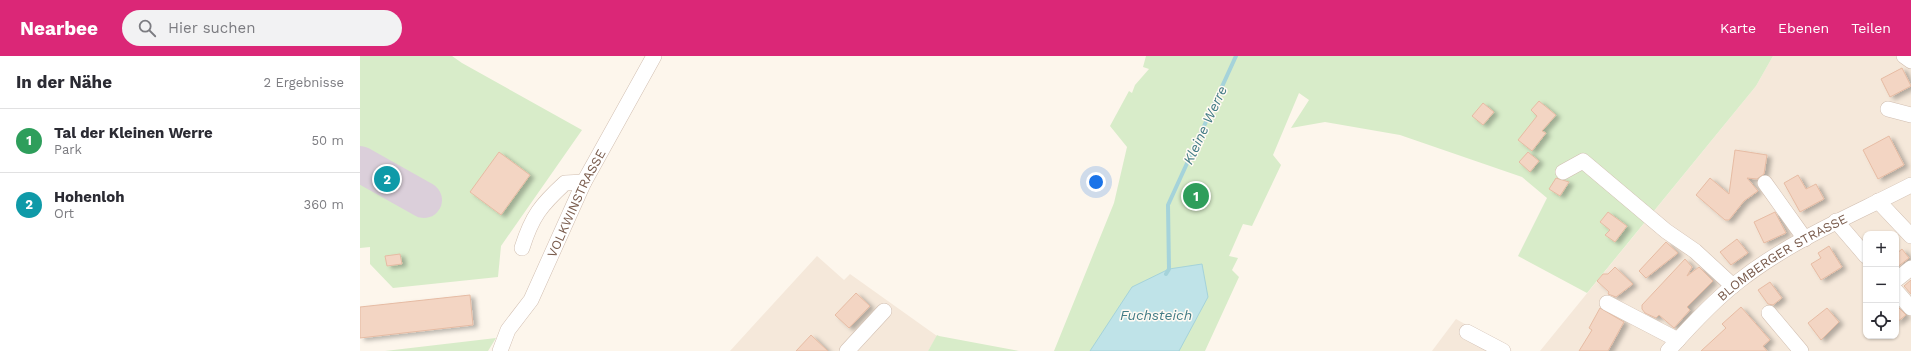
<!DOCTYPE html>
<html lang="de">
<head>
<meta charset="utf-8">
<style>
  body { margin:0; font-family:"Work Sans",sans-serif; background:#f2f2f3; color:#2b2b33 }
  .controls { position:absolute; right:12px; bottom:12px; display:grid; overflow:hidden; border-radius:8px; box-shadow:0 1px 3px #0004 }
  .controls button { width:36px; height:36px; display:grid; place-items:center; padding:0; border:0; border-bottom:1px solid #e1e1e2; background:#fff; color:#2b2b33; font:20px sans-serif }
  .you { position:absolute; left:736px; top:126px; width:14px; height:14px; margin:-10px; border:3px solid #fff; border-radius:50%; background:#1a73e8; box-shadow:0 0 0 6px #1a73e833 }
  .badge { display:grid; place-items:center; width:26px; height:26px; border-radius:50%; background:#db2777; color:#fff; font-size:13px; font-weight:700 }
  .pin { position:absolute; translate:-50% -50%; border:2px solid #fff; box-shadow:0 1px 4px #0006 }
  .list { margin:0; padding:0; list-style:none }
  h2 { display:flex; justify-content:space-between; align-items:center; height:52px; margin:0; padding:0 16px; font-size:17px }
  h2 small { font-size:13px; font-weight:400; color:#7c7c81 }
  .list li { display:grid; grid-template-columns:26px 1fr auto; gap:12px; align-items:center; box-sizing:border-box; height:64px; padding:0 16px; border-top:1px solid #e1e1e2 }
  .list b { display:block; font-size:15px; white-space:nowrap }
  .list p { margin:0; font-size:13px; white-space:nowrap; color:#7c7c81 }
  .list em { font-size:13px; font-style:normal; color:#7c7c81 }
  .icon { flex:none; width:22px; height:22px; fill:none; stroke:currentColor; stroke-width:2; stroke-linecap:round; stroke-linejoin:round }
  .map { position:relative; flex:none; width:1551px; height:295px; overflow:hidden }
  header { display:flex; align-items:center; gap:24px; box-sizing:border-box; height:56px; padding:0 20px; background:#db2777; color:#fff }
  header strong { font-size:19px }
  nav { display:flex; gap:22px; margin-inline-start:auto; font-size:14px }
  .search { width:280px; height:36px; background:#f2f2f3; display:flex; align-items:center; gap:10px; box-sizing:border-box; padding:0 14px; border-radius:22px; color:#7c7c81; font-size:15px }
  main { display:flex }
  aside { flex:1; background:#fff }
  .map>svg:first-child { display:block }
  .residential { fill:#f5e8da; fill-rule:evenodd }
  .green { fill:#d8ecc9 }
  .water { fill:#bfe3e8; stroke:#a5d3da }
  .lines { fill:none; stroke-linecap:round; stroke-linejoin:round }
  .stream { stroke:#a5d3da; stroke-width:4 }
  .taxiway { stroke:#dbcfda; stroke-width:36 }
  .building { fill:#f3d5c3; stroke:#e6bba3; filter:url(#shadow) }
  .minor-casing { stroke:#d1beb0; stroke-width:16 }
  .minor { stroke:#fff; stroke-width:15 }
  .labels { text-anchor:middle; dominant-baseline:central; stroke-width:3; stroke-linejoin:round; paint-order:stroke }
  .street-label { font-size:13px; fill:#7a5c4d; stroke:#fffaf3 }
  .water-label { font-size:14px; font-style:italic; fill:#437c86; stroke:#fffaf3 }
</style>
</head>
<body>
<header>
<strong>Nearbee</strong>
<div class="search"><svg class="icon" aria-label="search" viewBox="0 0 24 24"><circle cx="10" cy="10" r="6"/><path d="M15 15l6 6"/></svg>Hier suchen</div>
<nav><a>Karte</a><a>Ebenen</a><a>Teilen</a></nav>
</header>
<main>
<aside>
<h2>In der Nähe<small>2 Ergebnisse</small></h2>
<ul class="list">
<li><span class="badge" style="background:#2e9e5b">1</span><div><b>Tal der Kleinen Werre</b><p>Park</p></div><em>50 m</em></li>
<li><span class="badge" style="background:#0f9aa8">2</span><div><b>Hohenloh</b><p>Ort</p></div><em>360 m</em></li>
</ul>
</aside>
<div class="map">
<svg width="1551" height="295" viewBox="0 0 1551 295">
  <defs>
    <filter id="shadow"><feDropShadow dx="4.5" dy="2.5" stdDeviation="2" flood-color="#0004"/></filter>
  </defs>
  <rect width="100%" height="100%" fill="#fdf6ec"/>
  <g class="residential">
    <path d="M1413 0H1551V295H1180L1396 30ZM1506 178H1536V280H1506Z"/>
    <path d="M457 200 484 224 490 218 577 280 568 295H370Z"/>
    <path d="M1096 263 1152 295H1072Z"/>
  </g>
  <g class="green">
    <path d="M0 0H92L102 7 222 74 141 190 138 221 33 232 10 208V191L0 192Z"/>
    <path d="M786 0H1413L1396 30 1227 237 1158 200 1187 142 1162 121 1040 79 965 66 931 72 949 44 939 37 913 99 921 109 892 170 883 168 869 200 878 202 872 214 879 221 845 295H694L754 147 767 91 750 70 769 35 772 37 775 29 789 13 783 11Z"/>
    <path d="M577 279 579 280 659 295H568Z"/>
    <path d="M136 282 128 295H25Z"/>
  </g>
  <path class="water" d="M842 208 848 241 819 295H730L772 231 809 213Z"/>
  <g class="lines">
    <path class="stream" d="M806 218 809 213 808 149 876 0"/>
    <path class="taxiway" d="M0 108 64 144"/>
  </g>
  <g class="building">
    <path d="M1542 12 1551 30 1530 41 1521 23Z"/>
    <path d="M1179 45 1196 59 1182 75 1186 77 1172 95 1158 84 1177 60 1171 54Z"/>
    <path d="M1123 47 1134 56 1123 69 1112 60Z"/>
    <path d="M1529 80 1544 109 1518 123 1503 94Z"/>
    <path d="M1375 94 1407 99 1404 118 1397 123 1387 122 1398 135 1384 145 1369 164H1365L1336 139 1350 122 1369 138Z"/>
    <path d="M139 96 170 119 141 159 110 136Z"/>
    <path d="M1168 96 1179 105 1170 116 1159 106Z"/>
    <path d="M1438 119 1446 133 1456 128 1464 143 1440 156 1424 127Z"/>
    <path d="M1196 122 1209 126 1200 140 1189 133Z"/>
    <path d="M1248 156 1267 170 1255 186 1245 179 1250 174 1240 166Z"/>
    <path d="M1415 156 1426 177 1404 187 1394 166Z"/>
    <path d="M1377 183 1388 197 1371 209 1360 196Z"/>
    <path d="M1306 186 1318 197 1286 222 1279 215Z"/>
    <path d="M1469 190 1482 211 1461 224 1451 208 1461 202 1458 197Z"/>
    <path d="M1542 193 1549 202 1536 212V198Z"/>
    <path d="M40 198 42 208 27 210 25 200Z"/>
    <path d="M1325 203 1332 211 1327 220 1339 211 1353 225 1327 251 1330 254 1314 272 1299 259 1296 262 1285 257 1282 253V249Z"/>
    <path d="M1255 211 1273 228 1256 241 1248 238 1249 236 1237 225 1243 218H1248Z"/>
    <path d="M1551 224V238L1544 230Z"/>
    <path d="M1410 226 1422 242 1413 249 1408 248 1398 234Z"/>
    <path d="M496 237 510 250 489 272 475 259Z"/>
    <path d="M110 239 113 269 0 282V251Z"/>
    <path d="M1536 249 1546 259 1536 267Z"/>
    <path d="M1381 251 1410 284 1403 290 1407 295H1341L1366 272 1362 268Z"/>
    <path d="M1240 252 1264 266 1248 295H1219L1232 274 1229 272Z"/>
    <path d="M1467 252 1479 266 1461 284 1448 267Z"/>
    <path d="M451 279 468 295H436Z"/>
  </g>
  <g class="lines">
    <g class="minor-casing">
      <g id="minor">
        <path d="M1544 0 1551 5"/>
        <path d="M1528 53 1551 59"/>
        <path d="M1203 116 1223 105 1306 175 1335 195 1373 230"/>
        <path d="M1405 127 1445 183"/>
        <path d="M1518 145 1551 180"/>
        <path d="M1476 165 1506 200"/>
        <path d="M162 192C172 160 181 149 205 127L224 126"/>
        <path d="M1536 224 1551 212"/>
        <path d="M1536 235 1551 252"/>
        <path d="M1247 247 1318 284"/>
        <path d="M1409 257 1441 295"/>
        <path d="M1107 276 1143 295"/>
        <path id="s1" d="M140 295 148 274 171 244 224 126 294 0"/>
        <path d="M487 295 524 255"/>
        <path id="s2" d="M1308 295C1330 270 1353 245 1379 225 1431 184 1493 159 1551 129"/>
      </g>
    </g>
    <use href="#minor" class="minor"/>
  </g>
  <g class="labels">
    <g class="street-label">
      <text stroke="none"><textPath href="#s1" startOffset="167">VOLKWINSTRASSE</textPath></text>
      <text stroke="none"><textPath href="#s2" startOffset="149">BLOMBERGER STRASSE</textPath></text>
    </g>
    <g class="water-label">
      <text transform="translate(845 69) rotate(-65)">Kleine Werre</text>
      <text x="796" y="259">Fuchsteich</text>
    </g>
  </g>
</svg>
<div class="controls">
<button>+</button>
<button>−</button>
<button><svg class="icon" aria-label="locate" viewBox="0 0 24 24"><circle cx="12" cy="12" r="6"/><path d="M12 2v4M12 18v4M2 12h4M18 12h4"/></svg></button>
</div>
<div class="you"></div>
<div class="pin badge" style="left:836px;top:140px;background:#2e9e5b">1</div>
<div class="pin badge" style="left:27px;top:123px;background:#0f9aa8">2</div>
</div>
</main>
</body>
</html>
